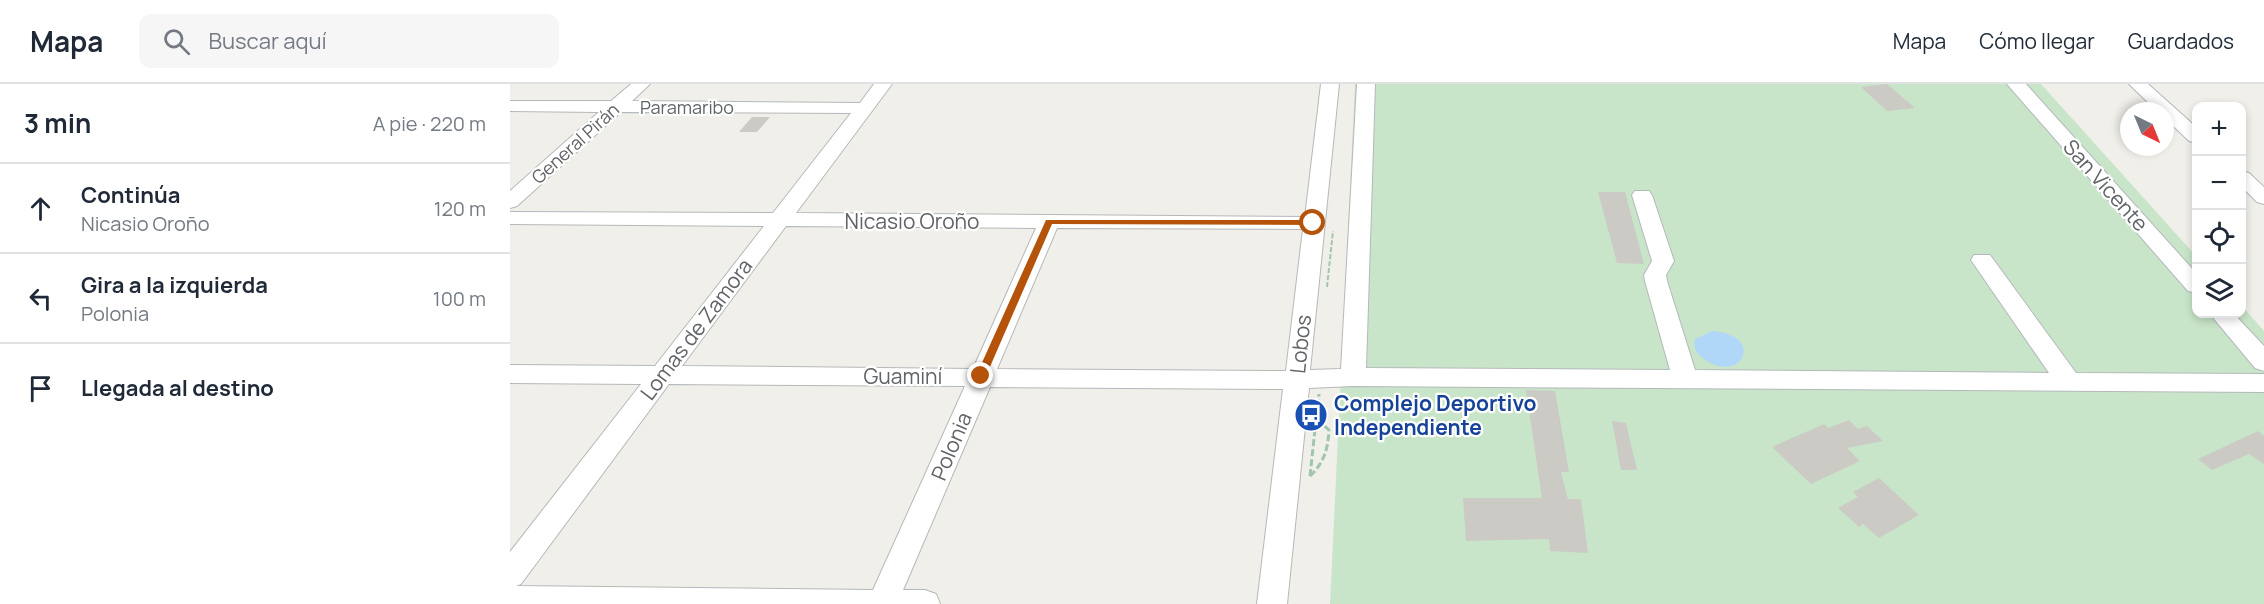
<!DOCTYPE html>
<html lang="es">
<head>
<meta charset="utf-8">
<style>
  body { margin:0; font-family:Manrope,sans-serif; background:#f6f6f7; color:#1f2937 }
  .controls { position:absolute; right:18px; top:18px; display:grid; overflow:hidden; border-radius:12px; box-shadow:0 3px 9px #0003 }
  .controls button { width:54px; height:54px; display:grid; place-items:center; padding:0; border:0; border-bottom:2px solid #e0e1e3; background:#fff; color:#1f2937; font:30px sans-serif }
  .compass { position:absolute; left:1610px; top:18px; width:54px; height:54px; border-radius:50%; background:#fff; box-shadow:0 3px 9px #0003; rotate:137deg }
  .stop { position:absolute; width:18px; height:18px; margin:-14px; border:4px solid #b45309; border-radius:50%; background:#fff }
  .stop.end { background:#b45309; border-color:#fff; box-shadow:0 2px 6px #0008 }
  .list { margin:0; padding:0; list-style:none }
  h2 { display:flex; justify-content:space-between; align-items:center; height:78px; margin:0; padding:0 24px; font-size:26px }
  h2 small { font-size:20px; font-weight:400; color:#747a83 }
  .list li { display:grid; grid-template-columns:39px 1fr auto; gap:18px; align-items:center; box-sizing:border-box; height:90px; padding:0 24px; border-top:2px solid #e0e1e3 }
  .list b { display:block; font-size:22px; white-space:nowrap }
  .list p { margin:0; font-size:20px; white-space:nowrap; color:#747a83 }
  .list em { font-size:20px; font-style:normal; color:#747a83 }
  .icon { flex:none; width:33px; height:33px; fill:none; stroke:currentColor; stroke-width:2; stroke-linecap:round; stroke-linejoin:round }
  .map { position:relative; flex:none; width:1754px; height:520px; overflow:hidden }
  header { display:flex; align-items:center; gap:36px; box-sizing:border-box; height:84px; padding:0 30px; background:#fff; border-bottom:2px solid #e0e1e3 }
  header strong { font-size:28px }
  nav { display:flex; gap:33px; margin-inline-start:auto; font-size:21px }
  .search { width:420px; height:54px; background:#f6f6f7; display:flex; align-items:center; gap:15px; box-sizing:border-box; padding:0 21px; border-radius:12px; color:#747a83; font-size:22px }
  main { display:flex }
  aside { flex:1; background:#fff }
  .map>svg:first-child { display:block }
  .green { fill:#c8e5c9 }
  .water { fill:#b1d7f8 }
  .building { fill:#cccac5 }
  .lines { fill:none; stroke-linecap:round; stroke-linejoin:round }
  .minor-casing { stroke:#b5b8bb; stroke-width:2 }
  .path-far1 { stroke:#a1c6ad; stroke-width:2; stroke-dasharray:5 2; stroke-linecap:butt }
  .path { stroke:#a1c6ad; stroke-width:3; stroke-dasharray:7 3; stroke-linecap:butt }
  .minor { fill:#fff; fill-rule:evenodd }
  .route { fill:#b45309 }
  .labels { text-anchor:middle; dominant-baseline:central; stroke-width:4.5; stroke-linejoin:round; paint-order:stroke }
  .far-street-label { font-size:18px; fill:#606367; stroke:#fff }
  .street-label { font-size:21px; fill:#606367; stroke:#fff }
  .transit-label { font-size:21px; font-weight:bold; fill:#164399; stroke:#fff; text-anchor:start }
</style>
</head>
<body>
<header>
<strong>Mapa</strong>
<div class="search"><svg class="icon" aria-label="search" viewBox="0 0 24 24"><circle cx="10" cy="10" r="6"/><path d="M15 15l6 6"/></svg>Buscar aquí</div>
<nav><a>Mapa</a><a>Cómo llegar</a><a>Guardados</a></nav>
</header>
<main>
<aside>
<h2>3 min<small>A pie · 220 m</small></h2>
<ul class="list">
<li><svg class="icon" aria-label="ahead" viewBox="0 0 24 24"><path d="M12 20V5M6 11l6-6 6 6"/></svg><div><b>Continúa</b><p>Nicasio Oroño</p></div><em>120 m</em></li>
<li><svg class="icon" aria-label="left" viewBox="0 0 24 24"><path d="M17 20v-9H6M10 6l-5 5 5 5"/></svg><div><b>Gira a la izquierda</b><p>Polonia</p></div><em>100 m</em></li>
<li><svg class="icon" aria-label="arrive" viewBox="0 0 24 24"><path d="M6 21V4h12l-3 4 3 4H6"/></svg><div><b>Llegada al destino</b></div></li>
</ul>
</aside>
<div class="map">
<svg width="1754" height="520" viewBox="0 0 1754 520">
  <rect width="100%" height="100%" fill="#f0efe9"/>
  <path class="green" d="M845 0H1531L1686 172V230H1732V222L1754 247V520H820Z"/>
  <path class="water" d="M1202 247C1257 251 1232 302 1194 275 1186 270 1183 263 1185 255Z"/>
  <g class="building">
    <path d="M1377 0 1405 24 1377 27 1351 3Z"/>
    <path d="M242 33H260L247 48H229Z"/>
    <path d="M1088 108H1115L1134 180 1107 179Z"/>
    <path d="M1016 306 1045 307 1059 388H1051L1058 415H1071L1078 469 1040 467 1039 455 956 457 953 414H1032Z"/>
    <path d="M1339 336 1348 345 1357 342 1373 357 1337 364 1350 377 1301 400 1262 363 1314 340 1318 344Z"/>
    <path d="M1102 337 1116 339 1127 386H1111Z"/>
    <path d="M1748 347 1754 352V380L1739 370 1702 386 1688 375Z"/>
    <path d="M1369 394 1409 431 1369 454 1353 440 1349 443 1328 424 1348 413 1343 408Z"/>
  </g>
  <g class="lines">
    <g class="minor-casing">
      <g id="minor">
        <path d="M121 0H140L122 17 350 19 364 0H382L286 129 795 133 811 0H829L800 286 831 285 847 0H865L856 284 1160 286 1135 197 1134 191 1142 177 1122 111 1125 107H1139L1142 111 1164 177 1156 191 1157 197 1185 286 1539 289 1461 176 1464 171H1480L1566 289 1754 290V308L843 302 799 304 777 520H747L773 305 480 303 393 506H415L426 510 430 520H0V468L131 300 0 299V281L145 282 254 142 0 140V128L263 129 341 29 111 28 7 122 0 124V107L89 28 0 27V17H101ZM276 142 526 144 463 285 172 282ZM547 144 793 145 776 287 487 285ZM159 300 455 302 363 506 6 502 11 500Z"/>
        <path d="M1497 0H1516L1686 189V209L1678 207Z"/>
        <path d="M1619 0H1638L1686 43V59L1679 57 1655 34V27H1647Z"/>
        <path d="M1732 87 1739 89 1754 103V120L1747 118 1732 103Z"/>
        <path d="M1700 230H1724L1754 262V287L1745 284Z"/>
      </g>
    </g>
    <path class="path-far1" d="M817 203 823 147"/>
    <g class="path">
      <path d="M800 392C814 379 818 365 819 346L807 335 809 310"/>
      <path d="M800 392 806 336"/>
    </g>
    <use href="#minor" class="minor"/>
  </g>
  <path class="route" d="M536 136H803L808 139 803 141 542 140 476 292 467 295 466 292Z"/>
  <defs>
    <g id="bus-disc" transform="scale(1.725)"><circle r="9.5" fill="#1a4fb4" stroke="#fff"/><path d="M-5-6H5V4H4V6H2V4H-2V6H-4V4H-5ZM-3.5-4V0h7V-4ZM-3.5 1.2v1.5H-2V1.2ZM2 1.2v1.5H3.5V1.2Z" fill="#fff"/></g>
  </defs>
  <g fill-rule="evenodd">
    <use href="#bus-disc" x="801" y="331"/>
  </g>
  <g class="labels">
    <g class="far-street-label">
      <text x="177" y="23">Paramaribo</text>
      <text transform="translate(65 59) rotate(-42)">General Pirán</text>
    </g>
    <g class="street-label">
      <text transform="translate(1596 101) rotate(48)">San Vicente</text>
      <text x="402" y="137">Nicasio Oroño</text>
      <text transform="translate(186 245) rotate(-53)">Lomas de Zamora</text>
      <text transform="translate(790 260) rotate(-84)">Lobos</text>
      <text x="393" y="292">Guaminí</text>
      <text transform="translate(441 362) rotate(-67)">Polonia</text>
    </g>
    <g class="transit-label">
      <text x="824" y="319">Complejo Deportivo<tspan x="824" dy="24">Independiente</tspan></text>
    </g>
  </g>
</svg>
<div class="controls">
<button>+</button>
<button>−</button>
<button><svg class="icon" aria-label="locate" viewBox="0 0 24 24"><circle cx="12" cy="12" r="6"/><path d="M12 2v4M12 18v4M2 12h4M18 12h4"/></svg></button>
<button><svg class="icon" aria-label="layers" viewBox="0 0 24 24"><path d="M12 4l9 5-9 5-9-5zM3 14l9 5 9-5"/></svg></button>
</div>
<svg class="compass" viewBox="-18 -18 36 36"><path d="M0-13l5 13h-10z" fill="#e53935"/><path d="M0 13l5-13h-10z" fill="#747a83"/></svg>
<div class="stop" style="left:803px;top:139px"></div>
<div class="stop end" style="left:471px;top:292px"></div>
</div>
</main>
</body>
</html>
